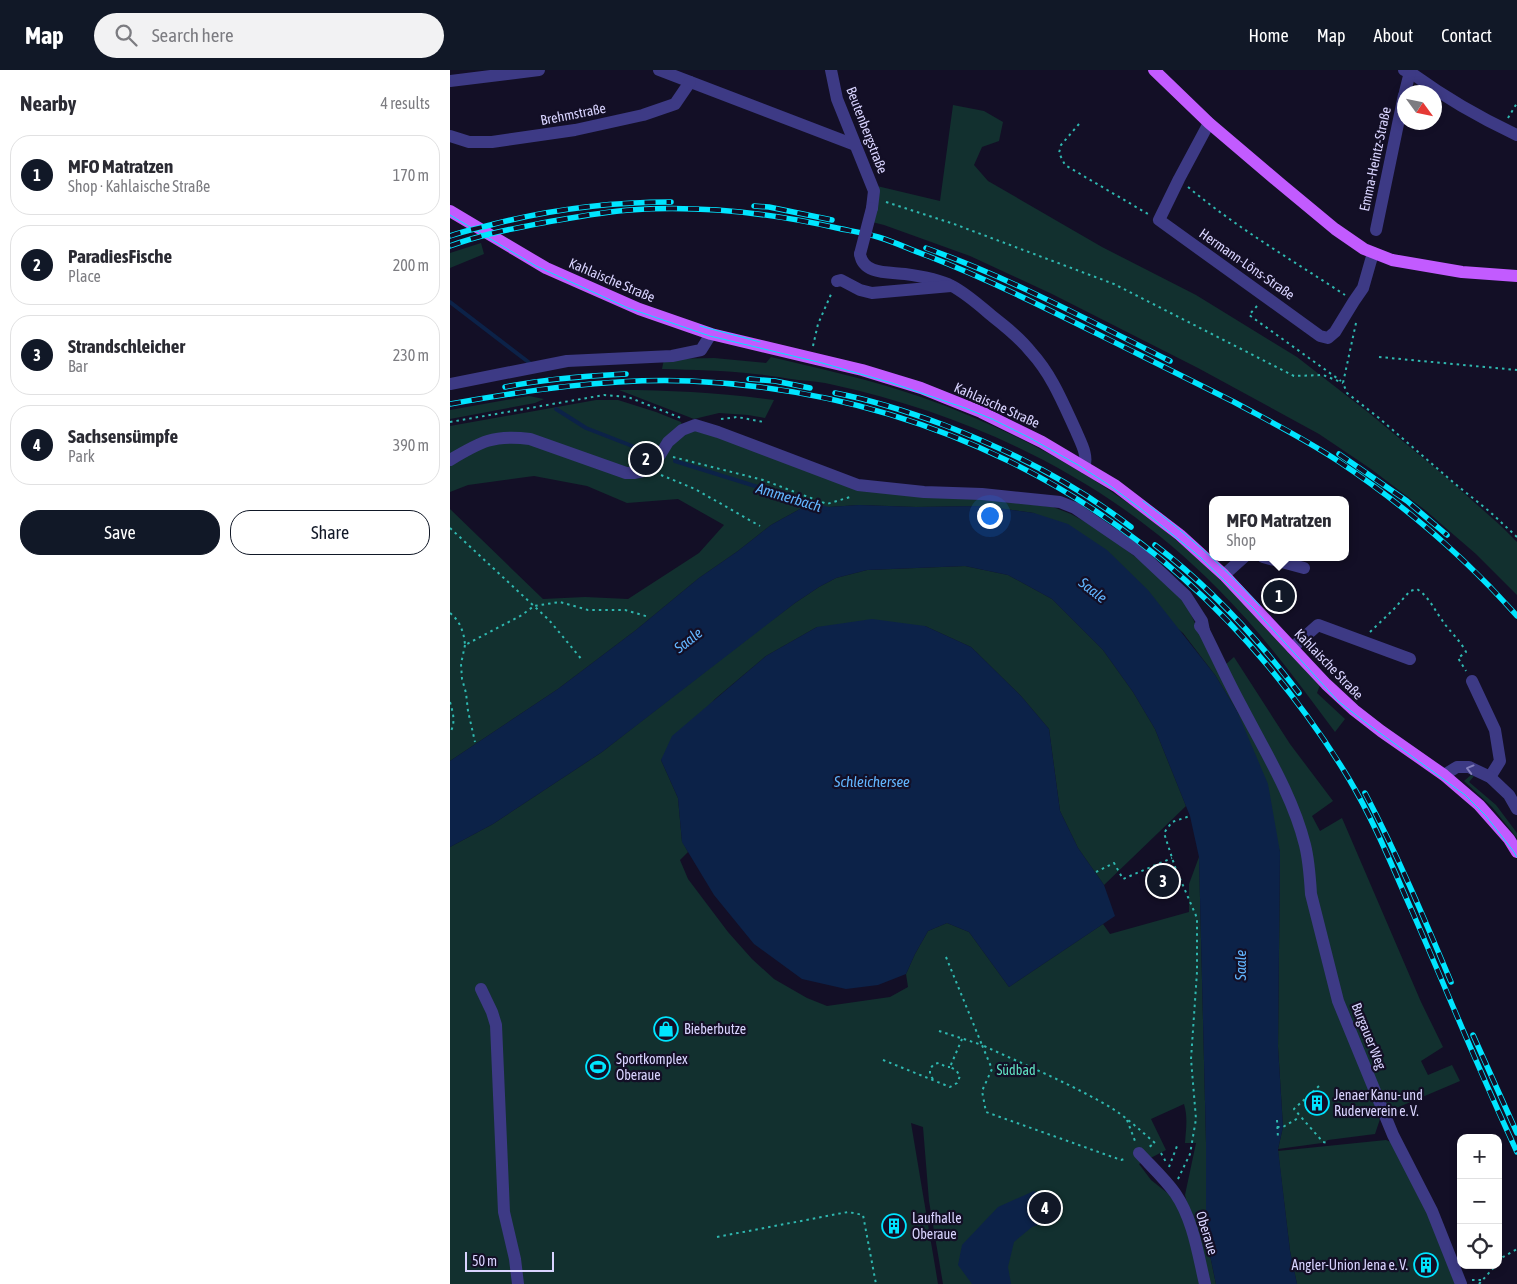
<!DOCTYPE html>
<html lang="en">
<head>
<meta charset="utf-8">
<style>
  body { margin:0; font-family:"Asap Condensed",sans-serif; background:#f2f2f3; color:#2b2b33 }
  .controls { position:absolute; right:15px; bottom:15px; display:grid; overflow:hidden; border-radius:10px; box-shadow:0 2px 8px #0003 }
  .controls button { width:45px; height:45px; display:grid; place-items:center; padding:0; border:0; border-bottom:1px solid #e1e1e2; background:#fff; color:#2b2b33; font:25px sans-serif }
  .compass { position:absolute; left:947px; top:15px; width:45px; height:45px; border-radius:50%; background:#fff; box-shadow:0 2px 8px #0003; rotate:123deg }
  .scale { position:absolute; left:15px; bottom:12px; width:89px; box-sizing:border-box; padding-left:5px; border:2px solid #d9d4ff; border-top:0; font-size:14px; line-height:18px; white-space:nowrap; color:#d9d4ff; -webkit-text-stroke:4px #130f26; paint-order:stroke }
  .you { position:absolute; left:539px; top:445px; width:18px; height:18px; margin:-12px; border:4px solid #fff; border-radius:50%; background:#1a73e8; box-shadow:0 0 0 8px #1a73e833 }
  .badge { display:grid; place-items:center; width:32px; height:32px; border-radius:50%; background:#111827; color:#fff; font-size:16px; font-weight:700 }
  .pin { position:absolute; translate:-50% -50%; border:2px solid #fff; box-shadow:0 1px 5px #0006 }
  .popup { position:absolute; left:759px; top:426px; width:140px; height:65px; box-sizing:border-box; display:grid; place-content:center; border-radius:10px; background:#fff; filter:drop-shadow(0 1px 4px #0005); font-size:16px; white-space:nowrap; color:#7c7c81 }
  .popup b { font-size:19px; color:#2b2b33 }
  .popup::after { content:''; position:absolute; left:50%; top:100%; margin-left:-10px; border:10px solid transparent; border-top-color:#fff }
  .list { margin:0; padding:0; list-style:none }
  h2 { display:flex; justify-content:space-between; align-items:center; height:65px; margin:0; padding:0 20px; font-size:21px }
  h2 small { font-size:16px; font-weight:400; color:#7c7c81 }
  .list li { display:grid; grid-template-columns:32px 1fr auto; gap:15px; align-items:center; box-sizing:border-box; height:80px; margin:0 10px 10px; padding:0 10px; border:1px solid #e1e1e2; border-radius:20px }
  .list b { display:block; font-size:19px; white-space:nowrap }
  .list p { margin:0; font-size:16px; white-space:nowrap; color:#7c7c81 }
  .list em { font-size:16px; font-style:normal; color:#7c7c81 }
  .actions { display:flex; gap:10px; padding:15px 20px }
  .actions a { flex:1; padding:11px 0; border:1px solid #111827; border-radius:20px; text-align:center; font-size:18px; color:#111827 }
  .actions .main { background:#111827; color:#fff }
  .icon { flex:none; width:28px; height:28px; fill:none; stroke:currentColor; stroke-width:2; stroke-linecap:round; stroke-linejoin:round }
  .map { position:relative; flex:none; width:1067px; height:1214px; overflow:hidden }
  header { display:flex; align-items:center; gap:30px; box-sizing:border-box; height:70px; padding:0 25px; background:#111827; color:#fff }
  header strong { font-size:24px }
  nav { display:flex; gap:28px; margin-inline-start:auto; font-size:18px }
  .search { width:350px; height:45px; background:#f2f2f3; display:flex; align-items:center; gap:12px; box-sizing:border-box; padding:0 18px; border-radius:28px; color:#7c7c81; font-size:19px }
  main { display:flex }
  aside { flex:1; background:#fff }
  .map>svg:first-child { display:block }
  .green { fill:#12302f }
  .water { fill:#0c2248 }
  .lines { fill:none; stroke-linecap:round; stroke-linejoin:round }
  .stream { stroke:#0c2248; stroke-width:4 }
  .path { stroke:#2fb8b0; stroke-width:2; stroke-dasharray:2.5 4; stroke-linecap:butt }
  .minor { stroke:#3d3a85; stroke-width:12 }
  .major { stroke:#c25bff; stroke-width:12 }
  .tram { stroke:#00e5ff; stroke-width:1 }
  .rail-casing { stroke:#00e5ff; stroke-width:5.5 }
  .rail { stroke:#130f26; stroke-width:4; stroke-dasharray:11; stroke-linecap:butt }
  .minor-bridge { stroke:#3d3a85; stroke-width:12 }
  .oneway { stroke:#837fbc }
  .labels { text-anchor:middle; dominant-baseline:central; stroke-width:4.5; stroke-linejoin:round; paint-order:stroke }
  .street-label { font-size:14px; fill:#d9d4ff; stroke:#130f26 }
  .poi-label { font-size:14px; fill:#d9d4ff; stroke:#130f26; text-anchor:start }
  .park-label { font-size:14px; fill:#5fe0c0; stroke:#130f26 }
  .water-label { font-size:15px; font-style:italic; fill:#62b6ff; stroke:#130f26 }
</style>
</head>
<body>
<header>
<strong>Map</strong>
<div class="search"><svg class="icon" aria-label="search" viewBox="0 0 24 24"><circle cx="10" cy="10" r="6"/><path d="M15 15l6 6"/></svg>Search here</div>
<nav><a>Home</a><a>Map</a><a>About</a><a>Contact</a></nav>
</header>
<main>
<aside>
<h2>Nearby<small>4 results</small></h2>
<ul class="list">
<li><span class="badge">1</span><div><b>MFO Matratzen</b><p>Shop · Kahlaische Straße</p></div><em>170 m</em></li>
<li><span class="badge">2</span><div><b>ParadiesFische</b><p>Place</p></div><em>200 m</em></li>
<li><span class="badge">3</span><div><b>Strandschleicher</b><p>Bar</p></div><em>230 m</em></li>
<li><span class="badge">4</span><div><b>Sachsensümpfe</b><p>Park</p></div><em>390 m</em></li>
</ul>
<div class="actions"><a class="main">Save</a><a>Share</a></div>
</aside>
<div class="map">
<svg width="1067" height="1214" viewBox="0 0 1067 1214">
  <rect width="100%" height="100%" fill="#130f26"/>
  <g class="green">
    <path d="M503 35 534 41 553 52 549 71 532 77 524 95 538 111 652 177 746 225 847 287 919 343 997 408 1051 456 1067 472V525L1026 484 975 440 921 399 869 364 748 298 602 224 520 186 434 155 422 152 427 116 490 131Z"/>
    <path d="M31 173 34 184 0 198V183Z"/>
    <path d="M321 287C372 299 422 310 471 327 573 363 669 417 749 490 792 529 830 573 870 615L867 623 895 649 885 662C848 612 812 563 768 519 663 412 529 347 384 315 372 312 360 311 348 310 334 308 319 305 305 304 274 300 243 300 212 299L214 289 264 288 316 293Z"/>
    <path d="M169 320C221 320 272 323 324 330L315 348 298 345 269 343 244 349Z"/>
    <path d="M79 326 94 329 85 333 0 349V340Z"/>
    <path d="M146 330H168L206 342 231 352 232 355 202 393 185 400 80 366 0 386V356Z"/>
    <path d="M247 359 408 415 603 437 621 444 650 460 700 498 735 532 745 553 774 596 784 587 840 674 883 731 862 746 870 761 892 748 971 932 993 977 971 991 978 1005 1002 995 1010 1011 937 1042 887 932 930 1049 925 1064 878 1070 872 1073 828 1079 833 1057 828 977 830 782 787 641 765 605 733 563 584 443 532 436 466 437 409 435 350 439 321 455 288 481 249 508 186 560 108 619 0 691V439L93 529 135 527 178 529 249 483 274 455 228 429 177 433 137 416 84 406 18 415 0 422V393L22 380 65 370 186 407 226 369Z"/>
    <path d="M515 496 558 505 602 529 653 580 683 622 705 659 736 736 654 815 628 778 610 741 599 659 571 626 521 577 475 556 367 557 316 586 265 629 211 690 228 728 232 771 238 782 230 790 238 809 278 862 302 889 324 909 357 928 377 936 440 927 458 917 456 904 465 884 478 861 497 853 519 862 559 917 653 854 660 864 739 842V814L749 787 756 1072V1166L766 1214H758L735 1125 746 1073H735C736 1059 738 1047 734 1034L701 1049 716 1080 689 1094 701 1110 720 1125 731 1140 753 1214H493L479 1131 473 1057 461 1053 488 1214H0V777L43 754 152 682 297 569 345 533 369 517 386 508 417 500Z"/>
    <path d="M1021 705 1024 706 1019 712 1046 735 1067 763V768L1042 737 1014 711Z"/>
    <path d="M936 1070 941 1072 983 1155 1005 1214H847L840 1181 828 1081Z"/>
  </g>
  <g class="water">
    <path d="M409 435 466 437 532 436 584 443 618 454 657 480 698 520 765 605 787 641 818 714 830 782 828 977 833 1057 828 1079 840 1181 847 1214H766L756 1166V1072L749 787 740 746 705 659 683 622 653 580 602 529 558 505 515 496 417 500 386 508 369 517 345 533 152 682 43 754 0 777V691L108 619 186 560 249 508 288 481 321 455 350 439Z"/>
    <path d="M422 549 475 556 521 577 571 626 599 659 610 741 628 778 654 815 665 846 559 917 519 862 497 853 478 861 465 884 456 904 428 915 396 919 352 909 304 874 264 825 232 772 228 728 211 690 222 666 316 586 367 557Z"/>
    <path d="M584 1121 602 1130 601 1150 582 1157 564 1172 558 1197 561 1214H522L508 1195 512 1175 548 1137Z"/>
  </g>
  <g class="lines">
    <g class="stream">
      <path d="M0 232 81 294"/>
      <path d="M106 339 136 358 195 381"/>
      <path d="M225 391 378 439"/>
    </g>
    <g class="path">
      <path d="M1058 48 1067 33"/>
      <path d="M629 54 611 75 609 83 615 95 698 144"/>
      <path d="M738 117C787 158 842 190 895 225"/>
      <path d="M436 132 504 154 664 214 844 306 873 305 893 313"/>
      <path d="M807 236 799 245 891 311"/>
      <path d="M906 253 893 313 897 323 929 348 1004 413 1039 441 1067 467"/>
      <path d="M363 276 368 254 382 222"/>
      <path d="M929 287 1067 300"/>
      <path d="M271 349 287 347 314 352"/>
      <path d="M0 352 154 325 178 327 231 348"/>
      <path d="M223 387 313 410 377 434 400 427 401 425"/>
      <path d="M211 405 245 419 310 456"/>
      <path d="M0 458 99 550 133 591"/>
      <path d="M0 543C10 551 14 562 15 575L72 545 84 536 110 532 138 540H175L199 547"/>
      <path d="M920 562 943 540 960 521 967 519C979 527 984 539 992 550 999 561 1010 570 1016 582L1008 588 1016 601"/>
      <path d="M15 575 11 594 12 609 16 623 18 641 25 672"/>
      <path d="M0 632C3 643 6 652 0 663"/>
      <path d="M646 802 664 793 673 809 722 788"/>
      <path d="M496 887 532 975C575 995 619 1013 660 1037 676 1047 690 1060 705 1073L699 1077"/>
      <path d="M489 961 532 975 542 999 532 1021 536 1042 671 1090 677 1088"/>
      <path d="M433 990 500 1017 507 1013 510 1006 506 1000 500 997 512 969"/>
      <path d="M483 1009 480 1005V999L484 994 489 993 496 997H500"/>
      <path d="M869 1016 844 1039 873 1072 878 1073"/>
      <path d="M677 1050 685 1071"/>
      <path d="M827 1050 828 1068"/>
      <path d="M827 1057H833L850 1047"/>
      <path d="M711 1083 716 1092"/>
      <path d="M719 1097 727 1076"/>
      <path d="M728 1109 740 1084 746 1049 741 989 747 902V848L725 797 714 763 722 752 740 746"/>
      <path d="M267 1167 398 1142 413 1145 426 1214"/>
      <path d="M1048 1192 1053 1187 1067 1179"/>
      <path d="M1022 1210H1032"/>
      <path d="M1029 1214 1046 1195"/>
    </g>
    <g class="minor">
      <path d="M209 0 405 75"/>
      <path d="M381 0 387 29 424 121 422 138"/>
      <path d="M954 0 960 2C994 27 1028 47 1067 65"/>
      <path d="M0 11 89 0"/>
      <path d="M955 22 960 2"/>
      <path d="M759 53 729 109 709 150 870 266 878 268 885 262 904 231 913 218 923 183"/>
      <path d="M0 66 19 72H42L125 60 193 45 225 34 240 12"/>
      <path d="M926 160 954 25"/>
      <path d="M410 184C413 205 439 202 455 204 470 206 488 209 502 216 517 224 529 235 542 246 556 257 570 268 581 282 602 305 613 333 626 361 630 371 639 386 634 397"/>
      <path d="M387 211 391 210 410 220 422 223 501 216"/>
      <path d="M0 314 117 291 222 286 251 280 261 264"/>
      <path d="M0 390C30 372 44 364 80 369L176 403H185L199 400 204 395 218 372 232 360 245 355 268 362 408 415 474 422 532 424 610 432 625 438 688 481 736 526 752 551 754 561"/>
      <path d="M813 487 854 498"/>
      <path d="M774 505 794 487"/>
      <path d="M750 556 754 561C767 587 779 614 793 639 816 683 843 727 855 775 859 791 860 808 861 824L888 931 943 1065 982 1141 1011 1214"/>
      <path d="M842 578 868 555 960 589"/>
      <path d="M1022 611 1045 660 1050 691 1040 707"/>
      <path d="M994 705 1007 697H1019L1040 707 1059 725 1067 739"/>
      <path d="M31 919 42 942 46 955 54 1142 65 1189 68 1214"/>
      <path d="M689 1083C701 1096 715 1109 725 1123 743 1149 748 1184 755 1214"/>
    </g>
    <g class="major">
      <path d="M704 0 759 53 832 115 885 159 914 179 942 190 1012 202 1067 206"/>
      <path d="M0 141 96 198 189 239 261 264 412 300 471 318 531 342 592 372 634 397 666 416 730 465 774 505 876 614 904 640 931 661 994 705 1029 735 1059 769 1067 782"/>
    </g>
    <g class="tram">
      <path d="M0 145 86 196 178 238 260 266 372 293 442 313 515 338 542 349 580 368 628 395 659 415 690 438 750 487 804 539 888 631 915 652 1015 725 1036 746 1064 782 1067 787"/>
      <path d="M250 256 310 272"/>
      <path d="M693 431C735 462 774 497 810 536"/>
    </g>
    <g class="rail-casing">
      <g id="rail">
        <path d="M304 136 319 137 382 150"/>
        <path d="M0 166C14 161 29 158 44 154 103 139 161 132 221 132"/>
        <path d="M0 176C29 165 61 159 92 153 121 148 151 142 180 140 250 135 320 143 387 158 401 161 415 163 428 167 445 172 461 180 478 186 550 214 619 250 688 284 720 300 752 316 784 332 819 351 855 369 888 391 954 435 1014 486 1067 546"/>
        <path d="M476 178C560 208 640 251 720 291"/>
        <path d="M299 309 325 311 360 318"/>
        <path d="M55 317C95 309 135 306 176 304"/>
        <path d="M385 323C422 330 459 342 494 355 561 381 624 413 681 457"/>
        <path d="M0 334C79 320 159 308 240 311 468 321 672 421 818 596 848 632 875 669 899 709 924 751 942 796 962 841 997 921 1030 1003 1067 1082"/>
        <path d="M889 384 957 431 997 465"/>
        <path d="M705 475C760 517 807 568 849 623"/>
        <path d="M915 723C947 784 974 848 1001 912"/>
        <path d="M1023 965 1067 1063"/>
      </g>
    </g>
    <use href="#rail" class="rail"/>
    <path class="minor-bridge" d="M410 184 422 138"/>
  </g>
  <defs><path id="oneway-chevron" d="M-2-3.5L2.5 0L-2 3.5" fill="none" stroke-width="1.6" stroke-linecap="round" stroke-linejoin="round" transform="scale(1.25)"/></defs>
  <use class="oneway" href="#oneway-chevron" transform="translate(1020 699) rotate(-165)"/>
  <defs>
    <g id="shop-ring" transform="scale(1.25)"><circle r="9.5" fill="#130f26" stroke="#00e5ff" stroke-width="1.5"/><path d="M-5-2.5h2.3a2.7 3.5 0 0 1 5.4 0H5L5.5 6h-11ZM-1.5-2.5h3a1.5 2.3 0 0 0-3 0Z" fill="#00e5ff"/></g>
    <g id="stadium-ring" transform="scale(1.25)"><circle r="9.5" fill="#130f26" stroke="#00e5ff" stroke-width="1.5"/><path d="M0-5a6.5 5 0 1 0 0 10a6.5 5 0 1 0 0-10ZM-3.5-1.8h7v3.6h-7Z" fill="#00e5ff"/></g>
    <g id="building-ring" transform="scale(1.25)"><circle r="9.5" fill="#130f26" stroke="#00e5ff" stroke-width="1.5"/><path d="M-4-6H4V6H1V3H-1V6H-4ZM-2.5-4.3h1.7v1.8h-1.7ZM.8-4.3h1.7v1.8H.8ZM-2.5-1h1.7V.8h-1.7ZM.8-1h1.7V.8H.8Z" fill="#00e5ff"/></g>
  </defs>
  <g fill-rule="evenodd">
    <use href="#shop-ring" x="216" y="959"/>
    <use href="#stadium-ring" x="148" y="997"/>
    <use href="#building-ring" x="867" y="1033"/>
    <use href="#building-ring" x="444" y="1156"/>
    <use href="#building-ring" x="976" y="1195"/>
  </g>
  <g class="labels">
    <g class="street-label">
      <text transform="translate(123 44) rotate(-11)">Brehmstraße</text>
      <text transform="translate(417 60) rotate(69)">Beutenbergstraße</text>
      <text transform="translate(925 89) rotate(-78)">Emma-Heintz-Straße</text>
      <text transform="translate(797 194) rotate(35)">Hermann-Löns-Straße</text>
      <text transform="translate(162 210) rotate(23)">Kahlaische Straße</text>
      <text transform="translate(547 335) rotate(24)">Kahlaische Straße</text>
      <text transform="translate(879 594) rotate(46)">Kahlaische Straße</text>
      <text transform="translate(919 966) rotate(68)">Burgauer Weg</text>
      <text transform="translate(757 1163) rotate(73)">Oberaue</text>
    </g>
    <g class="poi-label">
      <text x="234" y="959">Bieberbutze</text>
      <text x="166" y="989">Sportkomplex<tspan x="166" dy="16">Oberaue</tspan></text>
      <text x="884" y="1025">Jenaer Kanu- und<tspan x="884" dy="16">Ruderverein e. V.</tspan></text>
      <text x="462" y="1148">Laufhalle<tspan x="462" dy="16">Oberaue</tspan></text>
      <text x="958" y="1195" text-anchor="end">Angler-Union Jena e. V.</text>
    </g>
    <g class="park-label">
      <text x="566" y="1000">Südbad</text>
    </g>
    <g class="water-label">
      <text transform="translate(339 427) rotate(17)">Ammerbach</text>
      <text transform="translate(643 520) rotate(38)">Saale</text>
      <text transform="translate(238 570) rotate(-38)">Saale</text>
      <text x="422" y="711">Schleichersee</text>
      <text transform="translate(790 895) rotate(-90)">Saale</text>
    </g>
  </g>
</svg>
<div class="controls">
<button>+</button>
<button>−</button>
<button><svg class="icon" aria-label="locate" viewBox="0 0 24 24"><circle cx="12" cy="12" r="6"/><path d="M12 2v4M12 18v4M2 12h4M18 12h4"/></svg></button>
</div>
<svg class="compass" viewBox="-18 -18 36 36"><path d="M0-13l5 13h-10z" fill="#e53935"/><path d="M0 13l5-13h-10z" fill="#7c7c81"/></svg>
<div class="scale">50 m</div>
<div class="you"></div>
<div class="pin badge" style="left:829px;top:526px">1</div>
<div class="popup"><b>MFO Matratzen</b>Shop</div>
<div class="pin badge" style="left:196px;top:389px">2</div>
<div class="pin badge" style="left:713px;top:811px">3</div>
<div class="pin badge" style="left:595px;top:1138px">4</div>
</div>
</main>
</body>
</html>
